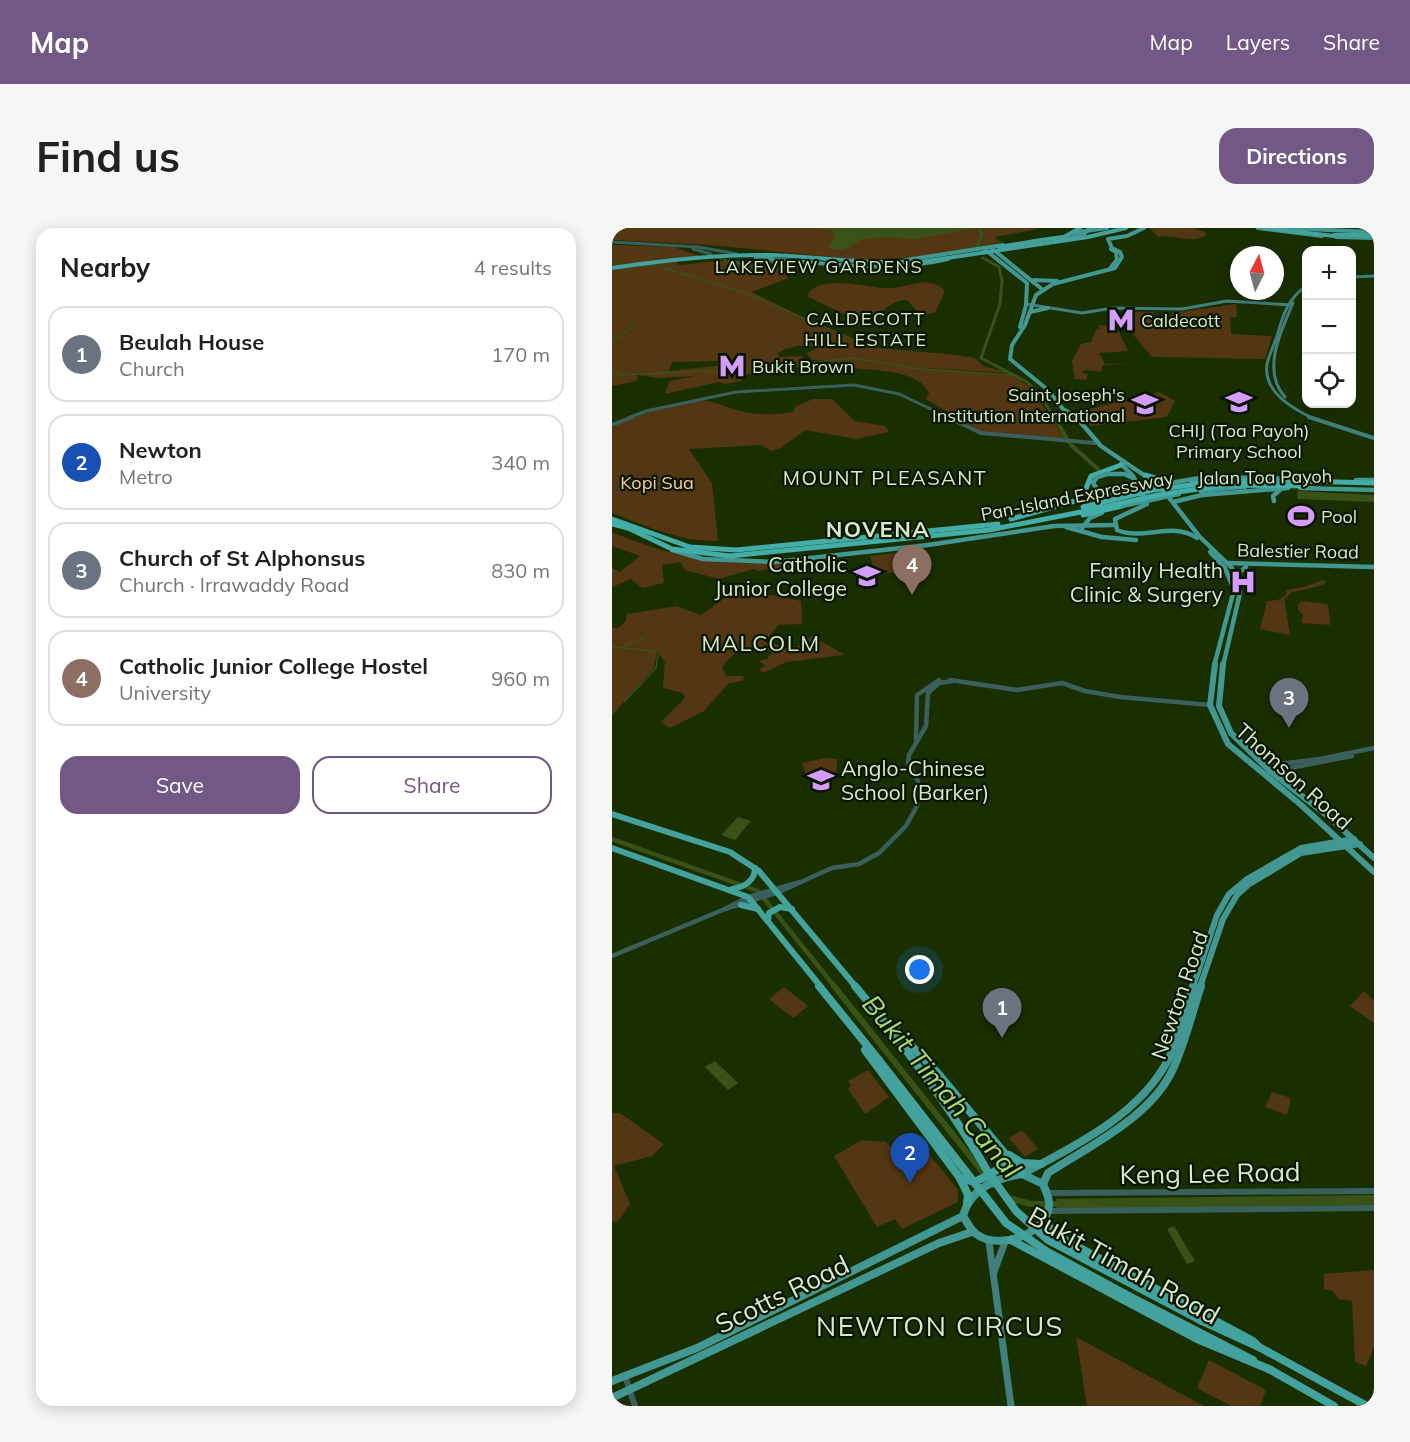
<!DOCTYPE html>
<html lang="en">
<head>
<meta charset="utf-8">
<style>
  body { margin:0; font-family:Mulish,sans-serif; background:#f6f6f6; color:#202124 }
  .controls { position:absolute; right:18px; top:18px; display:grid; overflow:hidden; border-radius:12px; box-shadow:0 3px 15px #0003 }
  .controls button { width:54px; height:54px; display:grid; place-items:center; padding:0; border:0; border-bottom:2px solid #e0e0e0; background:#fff; color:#202124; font:30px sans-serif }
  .compass { position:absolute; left:618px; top:18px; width:54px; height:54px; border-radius:50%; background:#fff; box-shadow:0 3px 15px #0003; rotate:6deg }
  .you { position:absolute; left:308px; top:742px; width:21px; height:21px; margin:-15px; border:4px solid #fff; border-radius:50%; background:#1a73e8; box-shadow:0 0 0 9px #1a73e833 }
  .badge { display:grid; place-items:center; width:39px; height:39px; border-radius:50%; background:#715885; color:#fff; font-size:20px; font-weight:700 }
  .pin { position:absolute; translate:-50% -50px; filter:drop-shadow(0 2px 3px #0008) }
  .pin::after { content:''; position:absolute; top:32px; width:21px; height:18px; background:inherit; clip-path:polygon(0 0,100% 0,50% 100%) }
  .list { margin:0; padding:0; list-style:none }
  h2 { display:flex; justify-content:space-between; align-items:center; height:78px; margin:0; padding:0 24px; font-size:26px }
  h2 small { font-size:20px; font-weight:400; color:#757577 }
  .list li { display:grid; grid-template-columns:39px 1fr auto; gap:18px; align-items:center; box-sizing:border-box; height:96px; margin:0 12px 12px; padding:0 12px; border:2px solid #e0e0e0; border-radius:18px }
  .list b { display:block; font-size:22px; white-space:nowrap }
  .list p { margin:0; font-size:20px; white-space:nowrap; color:#757577 }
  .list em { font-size:20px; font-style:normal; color:#757577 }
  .actions { display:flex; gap:12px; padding:18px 24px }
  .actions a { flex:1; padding:14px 0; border:2px solid #715885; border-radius:18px; text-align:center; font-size:21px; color:#715885 }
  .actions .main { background:#715885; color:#fff }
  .icon { flex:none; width:33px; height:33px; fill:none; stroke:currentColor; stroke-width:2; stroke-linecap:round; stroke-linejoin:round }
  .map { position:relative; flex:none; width:762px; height:1178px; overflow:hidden; border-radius:18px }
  header { display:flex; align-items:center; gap:36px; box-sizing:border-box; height:84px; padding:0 30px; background:#715885; color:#fff }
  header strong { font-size:28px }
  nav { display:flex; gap:33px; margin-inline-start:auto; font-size:21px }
  .intro { display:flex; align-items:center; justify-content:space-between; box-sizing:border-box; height:144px; padding:0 36px }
  h1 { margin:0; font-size:42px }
  .button { padding:15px 27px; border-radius:18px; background:#715885; color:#fff; font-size:21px; font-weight:700 }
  main { display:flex; gap:36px; padding:0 36px }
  aside { flex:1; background:#fff; border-radius:18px; box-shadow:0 3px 15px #0003 }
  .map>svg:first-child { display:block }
  .green { fill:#523712; fill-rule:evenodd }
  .water { fill:#385217 }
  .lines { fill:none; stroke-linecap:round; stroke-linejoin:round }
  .stream { stroke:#385217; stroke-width:1.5 }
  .canal-far3 { stroke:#385217; stroke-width:3 }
  .canal-far2 { stroke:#385217; stroke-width:4 }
  .canal-far1 { stroke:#385217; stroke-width:4.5 }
  .canal { stroke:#385217; stroke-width:6 }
  .tertiary-tunnel { stroke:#364b1e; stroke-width:3; stroke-dasharray:3 1.5; stroke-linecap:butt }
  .tertiary-far3 { stroke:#3a605e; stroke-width:3 }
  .tertiary-far2 { stroke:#3a605e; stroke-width:4 }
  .tertiary-far1 { stroke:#3a605e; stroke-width:4.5 }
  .tertiary { stroke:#3a605e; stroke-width:6 }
  .secondary-far2 { stroke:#407f7c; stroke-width:3 }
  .secondary-far1 { stroke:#407f7c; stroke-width:4 }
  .secondary { stroke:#407f7c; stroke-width:7 }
  .primary-far3 { stroke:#439793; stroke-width:4 }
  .primary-far2 { stroke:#439793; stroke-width:4.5 }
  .primary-far1 { stroke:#439793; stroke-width:6 }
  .primary { stroke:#439793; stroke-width:8 }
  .trunk-far2 { stroke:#43a29e; stroke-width:4 }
  .trunk-far1 { stroke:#43a29e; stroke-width:6 }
  .trunk { stroke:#43a29e; stroke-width:8 }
  .motorway { stroke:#43ada8; stroke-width:5 }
  .primary-bridge { stroke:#439793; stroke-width:4.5 }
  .trunk-bridge-far1 { stroke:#43a29e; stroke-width:4 }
  .trunk-bridge { stroke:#43a29e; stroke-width:8 }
  .motorway-bridge { stroke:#43ada8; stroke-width:5 }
  .labels { text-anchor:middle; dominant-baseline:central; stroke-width:4.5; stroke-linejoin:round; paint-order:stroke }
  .far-neighbourhood-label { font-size:18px; letter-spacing:1.5px; fill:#d8eac9; stroke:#091500 }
  .far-poi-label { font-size:18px; fill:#d8eac9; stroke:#091500; text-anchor:start }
  .far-street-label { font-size:18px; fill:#d8eac9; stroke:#091500 }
  .far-park-label { font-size:18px; fill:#fecf9a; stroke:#091500 }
  .far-quarter-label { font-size:20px; letter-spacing:1.5px; fill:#d8eac9; stroke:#091500 }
  .poi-label { font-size:21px; fill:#d8eac9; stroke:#091500; text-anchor:end }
  .street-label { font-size:21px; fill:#d8eac9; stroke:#091500 }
  .far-district-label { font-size:22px; font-weight:bold; letter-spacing:1.5px; fill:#d8eac9; stroke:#091500 }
  .neighbourhood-label { font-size:22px; letter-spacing:1.5px; fill:#d8eac9; stroke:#091500 }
  .near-street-label { font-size:26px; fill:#d8eac9; stroke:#091500 }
  .near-water-label { font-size:27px; font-style:italic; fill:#a8da72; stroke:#091500 }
  .near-neighbourhood-label { font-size:27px; letter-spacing:1.5px; fill:#d8eac9; stroke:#091500 }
</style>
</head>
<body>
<header>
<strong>Map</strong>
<nav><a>Map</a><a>Layers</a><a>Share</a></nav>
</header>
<div class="intro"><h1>Find us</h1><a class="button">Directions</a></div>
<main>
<aside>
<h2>Nearby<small>4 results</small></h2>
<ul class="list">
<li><span class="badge" style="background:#6b7280">1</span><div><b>Beulah House</b><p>Church</p></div><em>170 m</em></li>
<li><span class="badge" style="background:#1a4fb4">2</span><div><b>Newton</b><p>Metro</p></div><em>340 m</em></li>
<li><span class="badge" style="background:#6b7280">3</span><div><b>Church of St Alphonsus</b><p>Church · Irrawaddy Road</p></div><em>830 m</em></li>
<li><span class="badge" style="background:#8d6e63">4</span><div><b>Catholic Junior College Hostel</b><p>University</p></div><em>960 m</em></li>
</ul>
<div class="actions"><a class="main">Save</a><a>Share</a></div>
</aside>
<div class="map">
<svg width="762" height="1178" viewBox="0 0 762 1178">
  <rect width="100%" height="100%" fill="#1a2f00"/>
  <g class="green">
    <path d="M0 0H425V1L383 9 385 12 391 14 311 29 252 32 97 17 0 12Z"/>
    <path d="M538 0H581L593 4 594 7C579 17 563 5 546 9Z"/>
    <path d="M0 17 62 19 87 28 64 30 66 37 107 33 175 32 138 35 117 34 138 37 198 34 173 47 177 50 140 64 208 98 257 119 344 127 363 130 371 138 395 144 397 145 296 139 400 147 419 160 455 214 368 204 314 171 317 165C302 133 235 148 215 132H200L194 125 204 121C193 114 177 119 166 125L167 129 190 128 193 138 128 148 130 153 113 156 107 154 53 166 57 153 83 148 45 150 26 147 24 153 0 158ZM107 133 105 138 56 143 61 134Z"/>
    <path d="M313 54 326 57 333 63 323 85 309 87 295 72C279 71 265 89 252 96L195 68C207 43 262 62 280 60 291 59 302 55 313 54Z"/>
    <path d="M624 76 625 89H618L619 106 660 108 653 131 540 129 515 99 513 84H542V88H559L560 85Z"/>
    <path d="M486 97 504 98 516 123 487 125 493 136 522 135 491 137 489 144 474 142 469 145 476 146 474 152 463 151 460 133 469 116 479 114 485 100 489 102Z"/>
    <path d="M547 164 563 173 555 189 479 198 465 184Z"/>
    <path d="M201 171H220L243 193 273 198 277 204 244 211 193 202 169 220 159 223 149 217 77 221 100 255 106 313C68 314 35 298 0 285V200C18 188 73 171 94 173 103 174 113 178 121 181 142 187 159 188 181 184L184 178Z"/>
    <path d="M0 304C62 330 109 339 176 334L180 343 178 345 161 340 146 343 141 341 107 351 73 342 68 334 50 337 52 355 30 360 19 351 0 359V340L8 344 28 328 0 318Z"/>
    <path d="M309 322 316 340 264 347 258 328Z"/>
    <path d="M711 352 714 353 711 357 678 365 674 371 672 368 678 407 648 401 655 373 666 372 675 366 674 362 692 359Z"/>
    <path d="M122 363 144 364 189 373 190 396 166 397 153 414C181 418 171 430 200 408L233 427 174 434 151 445 147 441 153 438 147 433 155 431 160 424C141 417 121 421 110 439L114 448H132L131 453 117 455 92 483 58 500 49 494 73 470 71 465 51 460 53 434 45 423 42 440 0 487V400H6L14 393 15 386 65 378 89 387Z"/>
    <path d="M690 373 716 376 718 397 689 395 691 386 686 382V376Z"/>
    <path d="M212 530 225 531 224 546 195 549 190 535Z"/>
    <path d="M172 759 196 778 181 790 157 771Z"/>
    <path d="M752 763 762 773V795L738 778Z"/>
    <path d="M256 842 277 869 253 886 236 861 239 857 236 853Z"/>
    <path d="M660 864 679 870 675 887 653 879Z"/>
    <path d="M0 885H8L52 916 40 928 2 938 18 976 6 994 0 993Z"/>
    <path d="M410 902 426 921 413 929 397 910Z"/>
    <path d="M250 912 274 914 279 919 293 920 301 915H308L346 962V974L290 1001 283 991 265 999 222 928Z"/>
    <path d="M762 1042V1119L754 1138 743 1134 740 1073 726 1071 721 1063 712 1061V1046Z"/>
    <path d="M464 1109 592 1178H475Z"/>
    <path d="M597 1132 654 1162 648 1178H619L585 1160Z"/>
  </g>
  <g class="water">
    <path d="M202 0H365L301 11 275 9 249 11C239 19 229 27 216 19L222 11V3Z"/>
    <path d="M685 263 762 267V274L686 271Z"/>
    <path d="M126 589 139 593 123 612 109 607Z"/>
    <path d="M103 833 126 855 116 862 93 839Z"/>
    <path d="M762 967V977L445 981 444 971Z"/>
    <path d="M562 998 583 1033 575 1036 555 1001Z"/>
  </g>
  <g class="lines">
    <g class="stream">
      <path d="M38 31 48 20"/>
      <path d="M3 32 8 38"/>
      <path d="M25 38H45"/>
      <path d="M52 40 134 65 256 118"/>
      <path d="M0 115 23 96"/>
      <path d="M0 142 8 147 99 143 126 146 133 141 242 130 308 141 403 147"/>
      <path d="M0 419 42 423 46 426 44 440 12 474"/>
      <path d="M8 420 32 410"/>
    </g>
    <g class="canal-far3">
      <path d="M365 19 370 6 367 2"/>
      <path d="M371 30 387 39 390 53 388 76 369 130 415 154 426 165 443 190"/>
    </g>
    <g class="canal-far2">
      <path d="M442 189 457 214"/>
      <path d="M459 217 486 241"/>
    </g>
    <path class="canal-far1" d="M0 611 146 663 223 759"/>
    <g class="canal">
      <path d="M222 758 381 957"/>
      <path d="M396 970 419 976H450"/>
    </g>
    <path class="tertiary-tunnel" d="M103 28 117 34"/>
    <g class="tertiary-far3">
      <path d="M0 14 86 19 125 26"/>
      <path d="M81 21 99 26"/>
      <path d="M117 34 137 36 171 33"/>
      <path d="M16 190 34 183 124 164 242 157 287 166 338 190"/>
    </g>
    <g class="tertiary-far2">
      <path d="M335 189 369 205 483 215"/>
      <path d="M0 197 20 189"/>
    </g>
    <g class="tertiary-far1">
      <path d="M338 452 405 462 450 455 473 463 508 469 598 477"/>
      <path d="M304 512 305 467 327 452"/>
      <path d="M651 538 708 531 762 520"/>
      <path d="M666 550 668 543 673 541 740 528"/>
      <path d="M113 681 136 669 188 654"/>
      <path d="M0 728 113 681 167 664 220 640 247 636 267 625 294 598 306 576V553L296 535 297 527 314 498 316 465 327 455 341 453"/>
    </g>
    <g class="tertiary">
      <path d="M435 965 762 963"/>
      <path d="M437 983 762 980"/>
      <path d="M13 1148 23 1178"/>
    </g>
    <g class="secondary-far2">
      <path d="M740 49 762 48"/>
      <path d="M694 58C677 70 671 86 666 105 663 116 657 126 655 136 651 164 680 180 700 190"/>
      <path d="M414 76 470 85 501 80 570 81 615 73 680 77"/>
      <path d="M673 169C649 143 669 103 681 75"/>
    </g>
    <path class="secondary-far1" d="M697 189 762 210"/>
    <g class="secondary">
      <path d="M377 1014 399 1178"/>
      <path d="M382 1044 393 1014"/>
    </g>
    <g class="primary-far3">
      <path d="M646 0 710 8"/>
      <path d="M671 0 762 4"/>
      <path d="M460 5 495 0"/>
      <path d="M724 9 762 10"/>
      <path d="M455 11 472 6 478 0"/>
      <path d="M378 19 431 62"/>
      <path d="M371 20 415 55 414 77 408 99"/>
      <path d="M499 21 504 24 505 32 499 39"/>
      <path d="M144 30C207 34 274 46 336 31"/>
      <path d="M294 32 391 17"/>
      <path d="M422 52 445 53"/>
      <path d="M418 84 436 80"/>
      <path d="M466 190 451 181 436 162 398 131 400 117 413 97 424 67 441 56 503 40 510 29 508 24 500 20 496 11 515 8 532 0"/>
    </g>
    <g class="primary-far2">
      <path d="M464 189 489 218 548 258 587 308 620 340 628 365 611 438"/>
      <path d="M509 236 521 248 535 276 503 291 505 302C532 313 560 293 585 310"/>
      <path d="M495 246H512L521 250"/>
      <path d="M594 249 704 251"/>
      <path d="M744 252H762"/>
      <path d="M616 260 633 259"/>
      <path d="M688 260 762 262"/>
      <path d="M662 273 661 268 669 261"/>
      <path d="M561 274 590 267 676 260"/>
      <path d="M454 299 490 309 524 312"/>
      <path d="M470 300 478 290 490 285"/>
      <path d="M60 322 91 331 162 334 316 317 442 298 502 297"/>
      <path d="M598 324 613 340 622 362 602 438"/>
      <path d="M615 335 762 339"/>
      <path d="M624 347 634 339"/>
    </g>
    <g class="primary-far1">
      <path d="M603 436 598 477 616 516 688 576 762 644"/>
      <path d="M611 436 607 478 619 505 659 544 717 589 762 630"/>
      <path d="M581 759 605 687 617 666 635 651 689 620 742 611"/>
      <path d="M588 759 611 691 625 667 636 657 689 625 748 616"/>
    </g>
    <g class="primary">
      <path d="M410 946C463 918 527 887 556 832 568 810 573 782 581 758"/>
      <path d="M410 946 431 956C434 963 438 971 437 978 434 1006 391 1020 369 1009 360 1005 356 996 351 988 358 961 384 950 410 946Z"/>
      <path d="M431 956 436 945C479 917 539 889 561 841 573 815 580 785 589 758"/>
      <path d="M0 1153 85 1120 351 988"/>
      <path d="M0 1170 327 1015 360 1004"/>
    </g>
    <g class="trunk-far2">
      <path d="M652 0 722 8"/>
      <path d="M387 19 429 12"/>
      <path d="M0 40C53 32 107 26 160 27 209 29 258 37 307 33"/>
    </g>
    <g class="trunk-far1">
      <path d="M0 586 118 624 147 643 244 759"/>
      <path d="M0 620 136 669 209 759"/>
      <path d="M120 661C132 659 143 653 143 640"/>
      <path d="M129 677 146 681"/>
      <path d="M156 693 157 685 168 679 180 681"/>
    </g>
    <g class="trunk">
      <path d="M207 758 266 831"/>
      <path d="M243 758C292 817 337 877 376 944"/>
      <path d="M281 799 324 843 410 946"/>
      <path d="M253 822 348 950 356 967 355 975"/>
      <path d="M397 927 410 935 429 936"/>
      <path d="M348 950 362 954C375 948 391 943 393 927"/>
      <path d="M433 989 440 1005 641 1113 647 1119"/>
      <path d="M399 1012 585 1111 659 1142"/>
      <path d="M513 1066 641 1132"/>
      <path d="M588 1092 647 1119 755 1178"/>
      <path d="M657 1141 722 1178"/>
    </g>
    <g class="motorway">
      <path d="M533 247 560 255"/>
      <path d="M580 253H690"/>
      <path d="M688 253 762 255"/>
      <path d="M613 257 693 258"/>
      <path d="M471 287 510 278"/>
      <path d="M0 291 78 319 124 322 386 296"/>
      <path d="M399 291 463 273 473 263 479 248 509 237"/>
      <path d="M0 296 16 300 60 321 118 328 377 302 474 283"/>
    </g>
    <g class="primary-bridge">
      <path d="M495 246 485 249 481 255 485 261 498 265 594 249"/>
      <path d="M589 263 616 260"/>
      <path d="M510 278 567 266"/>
    </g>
    <g class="trunk-bridge-far1">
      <path d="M722 7H762"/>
      <path d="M450 10 468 0"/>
      <path d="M429 12 451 9"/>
      <path d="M295 36 476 9 514 0"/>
    </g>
    <g class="trunk-bridge">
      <path d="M266 831 394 995 434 1023 513 1066"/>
      <path d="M376 944 404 983 436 1012 588 1092"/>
    </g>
    <g class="motorway-bridge">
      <path d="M471 279 541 262 594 255"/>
      <path d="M474 283 546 267 613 257"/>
    </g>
  </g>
  <defs>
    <g id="metro-bare" transform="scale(2.07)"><path d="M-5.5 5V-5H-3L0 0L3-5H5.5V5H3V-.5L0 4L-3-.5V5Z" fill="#d49cfc" stroke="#091500" stroke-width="2.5" paint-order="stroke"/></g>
    <g id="school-bare" transform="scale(2.07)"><path d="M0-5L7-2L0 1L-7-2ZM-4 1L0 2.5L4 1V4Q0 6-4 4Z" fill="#d49cfc" stroke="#091500" stroke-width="2.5" paint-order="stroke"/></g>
    <g id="stadium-bare" transform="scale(2.07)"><path d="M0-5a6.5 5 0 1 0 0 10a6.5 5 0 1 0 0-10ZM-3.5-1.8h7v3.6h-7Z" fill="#d49cfc" stroke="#091500" stroke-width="2.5" paint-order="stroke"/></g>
    <g id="university-bare" transform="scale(2.07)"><path d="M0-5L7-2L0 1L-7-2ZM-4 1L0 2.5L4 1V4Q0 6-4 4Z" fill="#d49cfc" stroke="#091500" stroke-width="2.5" paint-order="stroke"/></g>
    <g id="hospital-bare" transform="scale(2.07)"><path d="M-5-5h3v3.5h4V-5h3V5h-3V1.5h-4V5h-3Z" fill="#d49cfc" stroke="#091500" stroke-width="2.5" paint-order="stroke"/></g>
  </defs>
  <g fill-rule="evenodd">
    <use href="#metro-bare" x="509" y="92"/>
    <use href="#metro-bare" x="120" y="138"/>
    <use href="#school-bare" x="627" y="174"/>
    <use href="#school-bare" x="533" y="176"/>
    <use href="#stadium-bare" x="689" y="288"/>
    <use href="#university-bare" x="255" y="348"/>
    <use href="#hospital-bare" x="631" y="354"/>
    <use href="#school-bare" x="209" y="552"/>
  </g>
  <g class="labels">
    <g class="far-neighbourhood-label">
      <text x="207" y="38">LAKEVIEW GARDENS</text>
      <text x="254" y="90">CALDECOTT<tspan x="254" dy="21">HILL ESTATE</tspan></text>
    </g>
    <g class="far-poi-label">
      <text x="529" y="92">Caldecott</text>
      <text x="140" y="138">Bukit Brown</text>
      <text x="513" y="166" text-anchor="end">Saint Joseph's<tspan x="513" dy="21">Institution International</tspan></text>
      <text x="627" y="202" text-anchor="middle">CHIJ (Toa Payoh)<tspan x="627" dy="21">Primary School</tspan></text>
      <text x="709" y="288">Pool</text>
    </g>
    <g class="far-street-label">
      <text transform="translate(653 249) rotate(-1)">Jalan Toa Payoh</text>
      <text transform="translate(465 268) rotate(-11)">Pan-Island Expressway</text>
      <text transform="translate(686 323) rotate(1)">Balestier Road</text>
    </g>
    <g class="far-park-label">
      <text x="45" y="254">Kopi Sua</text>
    </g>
    <g class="far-quarter-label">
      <text x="273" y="249">MOUNT PLEASANT</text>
    </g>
    <g class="poi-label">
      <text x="235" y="336">Catholic<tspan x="235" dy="24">Junior College</tspan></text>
      <text x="611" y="342">Family Health<tspan x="611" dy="24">Clinic &amp; Surgery</tspan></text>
      <text x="229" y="540" text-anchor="start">Anglo-Chinese<tspan x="229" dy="24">School (Barker)</tspan></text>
    </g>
    <g class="street-label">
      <text transform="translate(682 548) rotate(42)">Thomson Road</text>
      <text transform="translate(567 767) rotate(-71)">Newton Road</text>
    </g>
    <g class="far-district-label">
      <text x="266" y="301">NOVENA</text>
    </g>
    <g class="neighbourhood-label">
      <text x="149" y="415">MALCOLM</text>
    </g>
    <g class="near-street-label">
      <text transform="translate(598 945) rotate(-1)">Keng Lee Road</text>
      <text transform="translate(512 1037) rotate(29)">Bukit Timah Road</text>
      <text transform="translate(170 1066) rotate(-26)">Scotts Road</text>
    </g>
    <g class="near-water-label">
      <text transform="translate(330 858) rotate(50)">Bukit Timah Canal</text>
    </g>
    <g class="near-neighbourhood-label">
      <text x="328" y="1098">NEWTON CIRCUS</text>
    </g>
  </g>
</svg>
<div class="controls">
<button>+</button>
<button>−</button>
<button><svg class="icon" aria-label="locate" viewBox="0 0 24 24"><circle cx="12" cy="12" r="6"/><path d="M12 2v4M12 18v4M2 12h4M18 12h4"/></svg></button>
</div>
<svg class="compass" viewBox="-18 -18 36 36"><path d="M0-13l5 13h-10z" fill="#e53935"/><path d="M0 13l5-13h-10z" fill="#757577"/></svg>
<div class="you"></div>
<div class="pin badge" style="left:390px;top:810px;background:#6b7280">1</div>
<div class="pin badge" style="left:298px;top:955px;background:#1a4fb4">2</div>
<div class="pin badge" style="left:677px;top:500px;background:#6b7280">3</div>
<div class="pin badge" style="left:300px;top:367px;background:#8d6e63">4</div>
</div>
</main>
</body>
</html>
